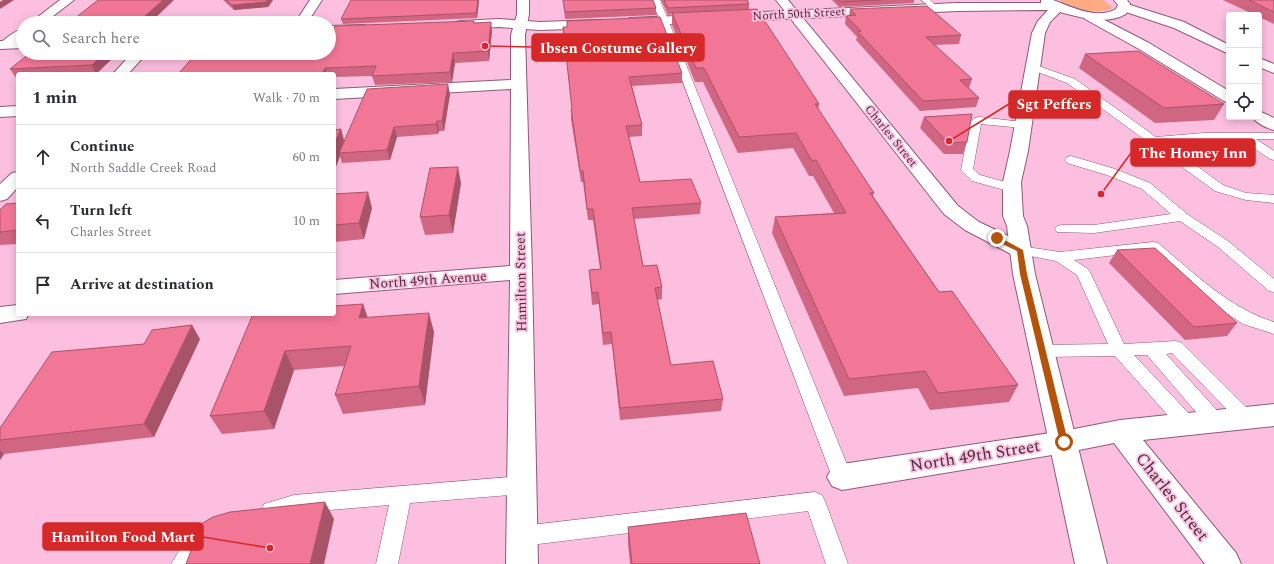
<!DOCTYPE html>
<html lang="en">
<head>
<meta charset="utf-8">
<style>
  body { margin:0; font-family:Spectral,serif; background:#f7f7f7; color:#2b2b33 }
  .controls { position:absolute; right:12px; top:12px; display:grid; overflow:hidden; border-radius:4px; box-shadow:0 2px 10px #0003 }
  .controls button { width:36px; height:36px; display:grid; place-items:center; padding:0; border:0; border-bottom:1px solid #e1e1e2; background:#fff; color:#2b2b33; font:20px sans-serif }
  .stop { position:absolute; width:12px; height:12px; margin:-9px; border:3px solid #b45309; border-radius:50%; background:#fff }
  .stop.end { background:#b45309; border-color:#fff; box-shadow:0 1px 4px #0008 }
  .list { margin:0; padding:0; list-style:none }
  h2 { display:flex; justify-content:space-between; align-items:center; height:52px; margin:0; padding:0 16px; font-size:17px }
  h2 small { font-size:13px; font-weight:400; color:#7c7c81 }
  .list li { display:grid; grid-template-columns:26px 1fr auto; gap:12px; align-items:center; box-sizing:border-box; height:64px; padding:0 16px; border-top:1px solid #e1e1e2 }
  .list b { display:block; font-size:15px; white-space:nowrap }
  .list p { margin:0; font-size:13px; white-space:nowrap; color:#7c7c81 }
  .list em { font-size:13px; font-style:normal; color:#7c7c81 }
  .icon { flex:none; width:22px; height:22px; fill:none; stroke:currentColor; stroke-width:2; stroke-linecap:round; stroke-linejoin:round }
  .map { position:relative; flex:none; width:1274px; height:564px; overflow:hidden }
  .search { position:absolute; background:#fff; box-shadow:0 2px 10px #0003; left:16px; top:16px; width:320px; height:44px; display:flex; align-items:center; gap:10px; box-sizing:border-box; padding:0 14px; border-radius:22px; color:#7c7c81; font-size:15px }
  .panel { position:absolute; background:#fff; box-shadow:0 2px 10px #0003; left:16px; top:72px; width:320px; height:244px; border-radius:4px }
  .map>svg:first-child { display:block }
  .green { fill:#fcab85 }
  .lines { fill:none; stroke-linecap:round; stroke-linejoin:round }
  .lane-casing { stroke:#905a78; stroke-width:1 }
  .street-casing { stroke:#905a78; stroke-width:2 }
  .secondary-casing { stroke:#905a78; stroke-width:2 }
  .lane { fill:#fff; fill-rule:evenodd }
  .street { fill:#fff; fill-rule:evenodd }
  .secondary { fill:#fff; fill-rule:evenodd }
  .wall { fill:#d06681 }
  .shaded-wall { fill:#a95369 }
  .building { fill:#f27796; stroke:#a95369 }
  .route { fill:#b45309 }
  .labels { text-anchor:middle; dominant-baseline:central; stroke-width:3.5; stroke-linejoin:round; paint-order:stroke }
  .far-street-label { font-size:12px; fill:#49313e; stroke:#fdbfe0 }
  .street-label { font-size:14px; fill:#49313e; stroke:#fdbfe0 }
  .near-street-label { font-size:17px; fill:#49313e; stroke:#fdbfe0 }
  .leader { fill:none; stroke:#d62828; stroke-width:1.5 }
  .callout-dot { fill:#d62828; stroke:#fdbfe0; stroke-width:1.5 }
  .callout { fill:#d62828; stroke:#d62828; stroke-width:1.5 }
  .callout-label { font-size:15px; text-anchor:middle; font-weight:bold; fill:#fff }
</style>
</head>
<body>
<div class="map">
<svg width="1274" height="564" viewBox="0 0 1274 564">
  <rect width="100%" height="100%" fill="#fdbfe0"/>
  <path class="green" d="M1060 0H1103L1112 7 1111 9C1098 13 1067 13 1060 0Z"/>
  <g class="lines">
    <g class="lane-casing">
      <g id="lane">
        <path d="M652 0H660L852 477 849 483 842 486 835 483 832 477Z"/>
        <path d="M921 0H930L939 8 935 10Z"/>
        <path d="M1033 64 1075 79 1156 137 1204 133H1274V139H1256L1274 151V160L1270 159 1240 139H1204L1165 143 1223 185 1246 193 1274 195V203L1246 200 1215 191 1067 83 1030 69 1028 67 1030 65Z"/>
        <path d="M979 117 1023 122 1029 125 1023 128 981 124 973 169 980 175 1016 185 1018 188 1016 191 1012 192 972 181 961 170 970 122 975 118Z"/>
        <path d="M1071 156 1115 169 1150 183 1187 214 1228 241 1274 279V292L1269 291 1218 247 1180 221 1094 233 1057 232 1055 229 1057 226 1062 225H1094L1171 214 1142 189 1107 175 1067 163 1065 160 1067 157Z"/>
        <path d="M1153 242 1158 243C1194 273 1229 308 1274 322V334L1243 324 1205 299 1150 251 1074 260 1088 269 1090 272 1124 344 1176 341 1182 343 1252 413 1255 418 1252 423 1246 425 1240 423 1172 353 1166 354 1222 416 1224 421 1222 426 1215 428 1208 426 1147 355H1134L1194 419 1196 424 1194 429 1187 431 1180 429 1115 356 1042 357 1036 355 1034 351 1036 347 1042 345 1108 344 1077 275 1056 261 1015 253 1013 250 1015 247 1020 246 1060 252Z"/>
        <path d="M522 476 529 479 532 485 529 491 522 494 410 503 398 564H376L389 505 294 513 271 520 264 518 261 511 264 504 294 495Z"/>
        <path d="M815 492 822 495 825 501 848 564H826L808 511 522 546 514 543 511 536 514 529 522 526Z"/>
        <path d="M205 524 212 527 216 534 212 541 207 545 194 564H171L191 531Z"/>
      </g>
    </g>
    <g class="street-casing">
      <g id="street">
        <path d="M60 0H74L44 23H30Z"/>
        <path d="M310 0H322L307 23H295Z"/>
        <path d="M517 0H529V14L525 35 532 272 538 564H506L510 280 334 294V280L510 266 511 89 334 99V89L511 80V35L517 14Z"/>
        <path d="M776 0H788L958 206 979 222 1027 245 1030 250 1027 255 1020 256 1013 255 965 230 944 214Z"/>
        <path d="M1124 3 1184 22 1229 45V54L1174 28 1120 10 1118 7 1120 4Z"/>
        <path d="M1089 12 1149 43 1229 91V103L1224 101 1139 49 1085 19 1083 16 1085 13Z"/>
        <path d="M23 29V39L12 47H2L0 44C5 38 15 31 23 29Z"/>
        <path d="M132 53H147L128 74H113Z"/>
        <path d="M1259 58 1274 64V73L1259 67Z"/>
        <path d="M18 106V116L0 117V107Z"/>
        <path d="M1259 111 1274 118V130C1266 128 1257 123 1252 117H1259Z"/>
        <path d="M18 172V187L7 199 0 201V184L12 173Z"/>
        <path d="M18 305V314H29L26 319 0 323V307Z"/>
        <path d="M1274 404V426L1143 440 1236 553 1241 564H1205L1114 443 1064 453 842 490 832 486 827 477 832 468 842 464 1064 431 1120 420Z"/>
      </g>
    </g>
    <g class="secondary-casing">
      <g id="secondary">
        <path d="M1041 0C1044 0 1050 0 1053 0 1072 7 1097 20 1116 9L1118 5 1114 0H1127L1130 4 1126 14C1106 25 1082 18 1060 12L1050 22 1045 33 1028 151 1021 182 1023 216 1027 226 1035 274 1107 564H1075L1013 274 1007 226 1003 216V182L1010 151 1032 33 1038 21 1048 10 957 11 631 26 627 25 625 22 627 19 631 18 957 3H1041Z"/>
        <path d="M499 19 540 22 597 20 601 21 603 24 601 27 597 28 540 30 499 27 461 29 456 28 455 25 456 22 461 21Z"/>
        <path d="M363 25 368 26 369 29 368 32 329 34V26Z"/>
        <path d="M23 40V48L0 49V41Z"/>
      </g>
    </g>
    <use href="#lane" class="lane"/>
    <use href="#street" class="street"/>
    <use href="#secondary" class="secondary"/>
  </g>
  <g class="wall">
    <path d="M223 0H273L268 7 234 10Z"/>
    <path d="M479 0 477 18 343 24 341 19Z"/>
    <path d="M563 0H653L656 8V15L565 19Z"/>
    <path d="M661 0H747L749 4V9L819 104 818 110 874 193 873 196 939 292 1018 385 1009 402 930 410 918 388 844 396 772 233 775 217 834 213 813 176H809L793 148 738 153 703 82H695L672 25V14L668 15Z"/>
    <path d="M832 0H914V3L839 7Z"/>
    <path d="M1223 0H1274V24L1259 17V15H1255Z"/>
    <path d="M850 9 961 35 959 44 934 45 972 79 969 88 979 98 976 107 920 111 856 40 857 37 845 24 846 16 849 15Z"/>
    <path d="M474 21V23L492 31 489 61 455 63 452 82 375 85 372 76 334 77V74H178L329 53Z"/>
    <path d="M567 21 682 73V83L632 86 642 125V136L629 137 640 182 701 203 700 214 634 219 643 266 662 287V299L657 300 671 365 723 399 721 411 620 420 612 344 603 345 599 304 592 305 589 270 600 269 593 220H588L583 182H581L571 119V109H572L563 27H567Z"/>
    <path d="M118 53 96 74H18V78H16L10 69Z"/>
    <path d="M1085 54 1224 104 1214 120 1155 123 1079 68Z"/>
    <path d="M450 94 444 131H439L438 134 397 137 390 160 342 163 340 156 334 172V130L341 129 344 141Z"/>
    <path d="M924 117 967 142 963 154H944L920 128Z"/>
    <path d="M461 183 453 233 425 235 420 217Z"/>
    <path d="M334 194 372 208 364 239 334 242Z"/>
    <path d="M18 203V244L0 245V210Z"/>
    <path d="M1117 250 1237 323 1227 336 1185 340 1109 263Z"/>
    <path d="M363 304 368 318 434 332 425 405 343 414 335 395 344 366 294 370 274 429 222 434 210 416 253 314Z"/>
    <path d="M200 339 154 437 4 454 0 460V428Z"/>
    <path d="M628 527 760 564H630L628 544Z"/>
  </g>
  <g class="shaded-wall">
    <path d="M3 0H14L0 9V2Z"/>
    <path d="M163 0H174L150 23H137Z"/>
    <path d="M268 0H273L268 7 234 10 232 5Z"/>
    <path d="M478 0H479L477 18 476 13Z"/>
    <path d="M491 22 492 31 489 61 488 51Z"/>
    <path d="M105 53H118L96 74 92 65Z"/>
    <path d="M453 53 455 63 452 82 450 72Z"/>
    <path d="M325 68 327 74H322Z"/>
    <path d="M448 84 450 94 444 131 442 121Z"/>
    <path d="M437 121 439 131 438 134 436 124Z"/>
    <path d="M394 127 397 137 390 160 387 150Z"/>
    <path d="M341 129 345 144 339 153 340 156 334 172V145Z"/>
    <path d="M458 167 461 183 453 233 449 215Z"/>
    <path d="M368 192 372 208 364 239 359 223Z"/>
    <path d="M363 304 369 323 359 318Z"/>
    <path d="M429 313 434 332 425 405 419 386Z"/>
    <path d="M192 325 200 339 154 437 144 424Z"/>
    <path d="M285 351 294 370 274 429 264 411Z"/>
    <path d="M0 450 4 454 0 460Z"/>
    <path d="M325 502 334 519 324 564H310Z"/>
  </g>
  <g class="building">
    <path d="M98 0H163L137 23H69Z"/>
    <path d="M226 0H268L266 2 232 5Z"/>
    <path d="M351 0H478L476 13 341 19Z"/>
    <path d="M563 0H653L656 8 565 12Z"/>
    <path d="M664 0H747L749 4 668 8Z"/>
    <path d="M838 0H881L839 2Z"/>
    <path d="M1249 0H1274V12Z"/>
    <path d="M927 6 961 35 926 37 972 79 960 80 979 98 923 101 858 32 861 31 846 16 856 15 850 9Z"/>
    <path d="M757 9 819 104H815L874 193H870L939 292 952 291 1018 385 938 393 925 371 849 379 775 217 846 213 816 160 812 161 796 133 739 137 704 68H696L672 13Z"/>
    <path d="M660 17 682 73 629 77 642 125 626 126 640 182 691 179 701 203 632 208 643 266 657 265 662 287 655 288 671 365 713 361 723 399 620 408 611 332 603 333 598 292 592 293 589 270 601 269 593 209H587L583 171H580L571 109H572L563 27H567V21Z"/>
    <path d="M474 21V23L491 22 488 51 453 53 450 72 372 76 376 66 325 68 322 74H178L195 55 231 53H329V35H330L335 26Z"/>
    <path d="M1138 51 1224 104 1164 108 1085 54Z"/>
    <path d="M30 53H105L92 65 10 69Z"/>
    <path d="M448 84 442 121H437L436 124 394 127 387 150 339 153 367 89Z"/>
    <path d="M972 114 967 142 948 143 924 117Z"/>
    <path d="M341 129 334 145V130Z"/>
    <path d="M458 167 449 215 420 217 430 168Z"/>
    <path d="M368 192 359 223 334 225V194Z"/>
    <path d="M18 203V230L0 232V210L6 204Z"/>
    <path d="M1155 248 1237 323 1194 327 1117 250Z"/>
    <path d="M363 304 359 318 429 313 419 386 335 395 351 346 285 351 264 411 210 416 253 314H334V306Z"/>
    <path d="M192 325 144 424 0 440V428L52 352 144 344 152 330Z"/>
    <path d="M325 502 310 564H186L201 524 213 517 230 512Z"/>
    <path d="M746 513 760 564H632L628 527Z"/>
  </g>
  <path class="route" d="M994 237H999L1023 250 1027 274 1068 442 1064 446 1060 442 1020 274 1017 251 994 240Z"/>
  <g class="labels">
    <g class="far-street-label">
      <text transform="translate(799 14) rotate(-3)">North 50th Street</text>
      <text transform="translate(891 136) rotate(51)">Charles Street</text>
    </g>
    <g class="street-label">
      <text transform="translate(428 280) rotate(-4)">North 49th Avenue</text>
      <text transform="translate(521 282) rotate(-91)">Hamilton Street</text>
    </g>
    <g class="near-street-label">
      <text transform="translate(975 456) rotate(-9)">North 49th Street</text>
      <text transform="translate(1172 497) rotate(52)">Charles Street</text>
    </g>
  </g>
  <path class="leader" d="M485 46L532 47M949 141L1009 104M1101 194L1131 153M270 548L203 537"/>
  <g class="callout-dot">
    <circle cx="485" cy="46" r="4"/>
    <circle cx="949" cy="141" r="4"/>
    <circle cx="1101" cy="194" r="4"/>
    <circle cx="270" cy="548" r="4"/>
  </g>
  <g class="callout">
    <rect x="532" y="34" width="172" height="27" rx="4"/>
    <rect x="1009" y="91" width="91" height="27" rx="4"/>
    <rect x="1131" y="139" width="124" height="27" rx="4"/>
    <rect x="43" y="523" width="160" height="27" rx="4"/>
  </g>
  <g class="callout-label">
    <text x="618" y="53">Ibsen Costume Gallery</text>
    <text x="1054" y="109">Sgt Peffers</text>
    <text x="1193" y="158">The Homey Inn</text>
    <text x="123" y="542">Hamilton Food Mart</text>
  </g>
</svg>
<div class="controls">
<button>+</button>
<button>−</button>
<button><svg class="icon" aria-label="locate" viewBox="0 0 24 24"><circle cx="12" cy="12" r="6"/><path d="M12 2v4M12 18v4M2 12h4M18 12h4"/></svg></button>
</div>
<div class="stop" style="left:1064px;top:442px"></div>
<div class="stop end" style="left:997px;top:238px"></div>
<div class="search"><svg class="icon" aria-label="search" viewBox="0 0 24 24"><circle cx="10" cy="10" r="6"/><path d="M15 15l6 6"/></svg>Search here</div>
<section class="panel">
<h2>1 min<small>Walk · 70 m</small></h2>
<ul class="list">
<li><svg class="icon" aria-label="ahead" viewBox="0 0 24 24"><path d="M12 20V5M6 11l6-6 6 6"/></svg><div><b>Continue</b><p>North Saddle Creek Road</p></div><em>60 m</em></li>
<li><svg class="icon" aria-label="left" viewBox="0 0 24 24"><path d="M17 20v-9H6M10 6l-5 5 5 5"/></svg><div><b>Turn left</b><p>Charles Street</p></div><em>10 m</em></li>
<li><svg class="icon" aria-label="arrive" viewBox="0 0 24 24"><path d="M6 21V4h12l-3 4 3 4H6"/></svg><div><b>Arrive at destination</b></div></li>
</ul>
</section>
</div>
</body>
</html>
